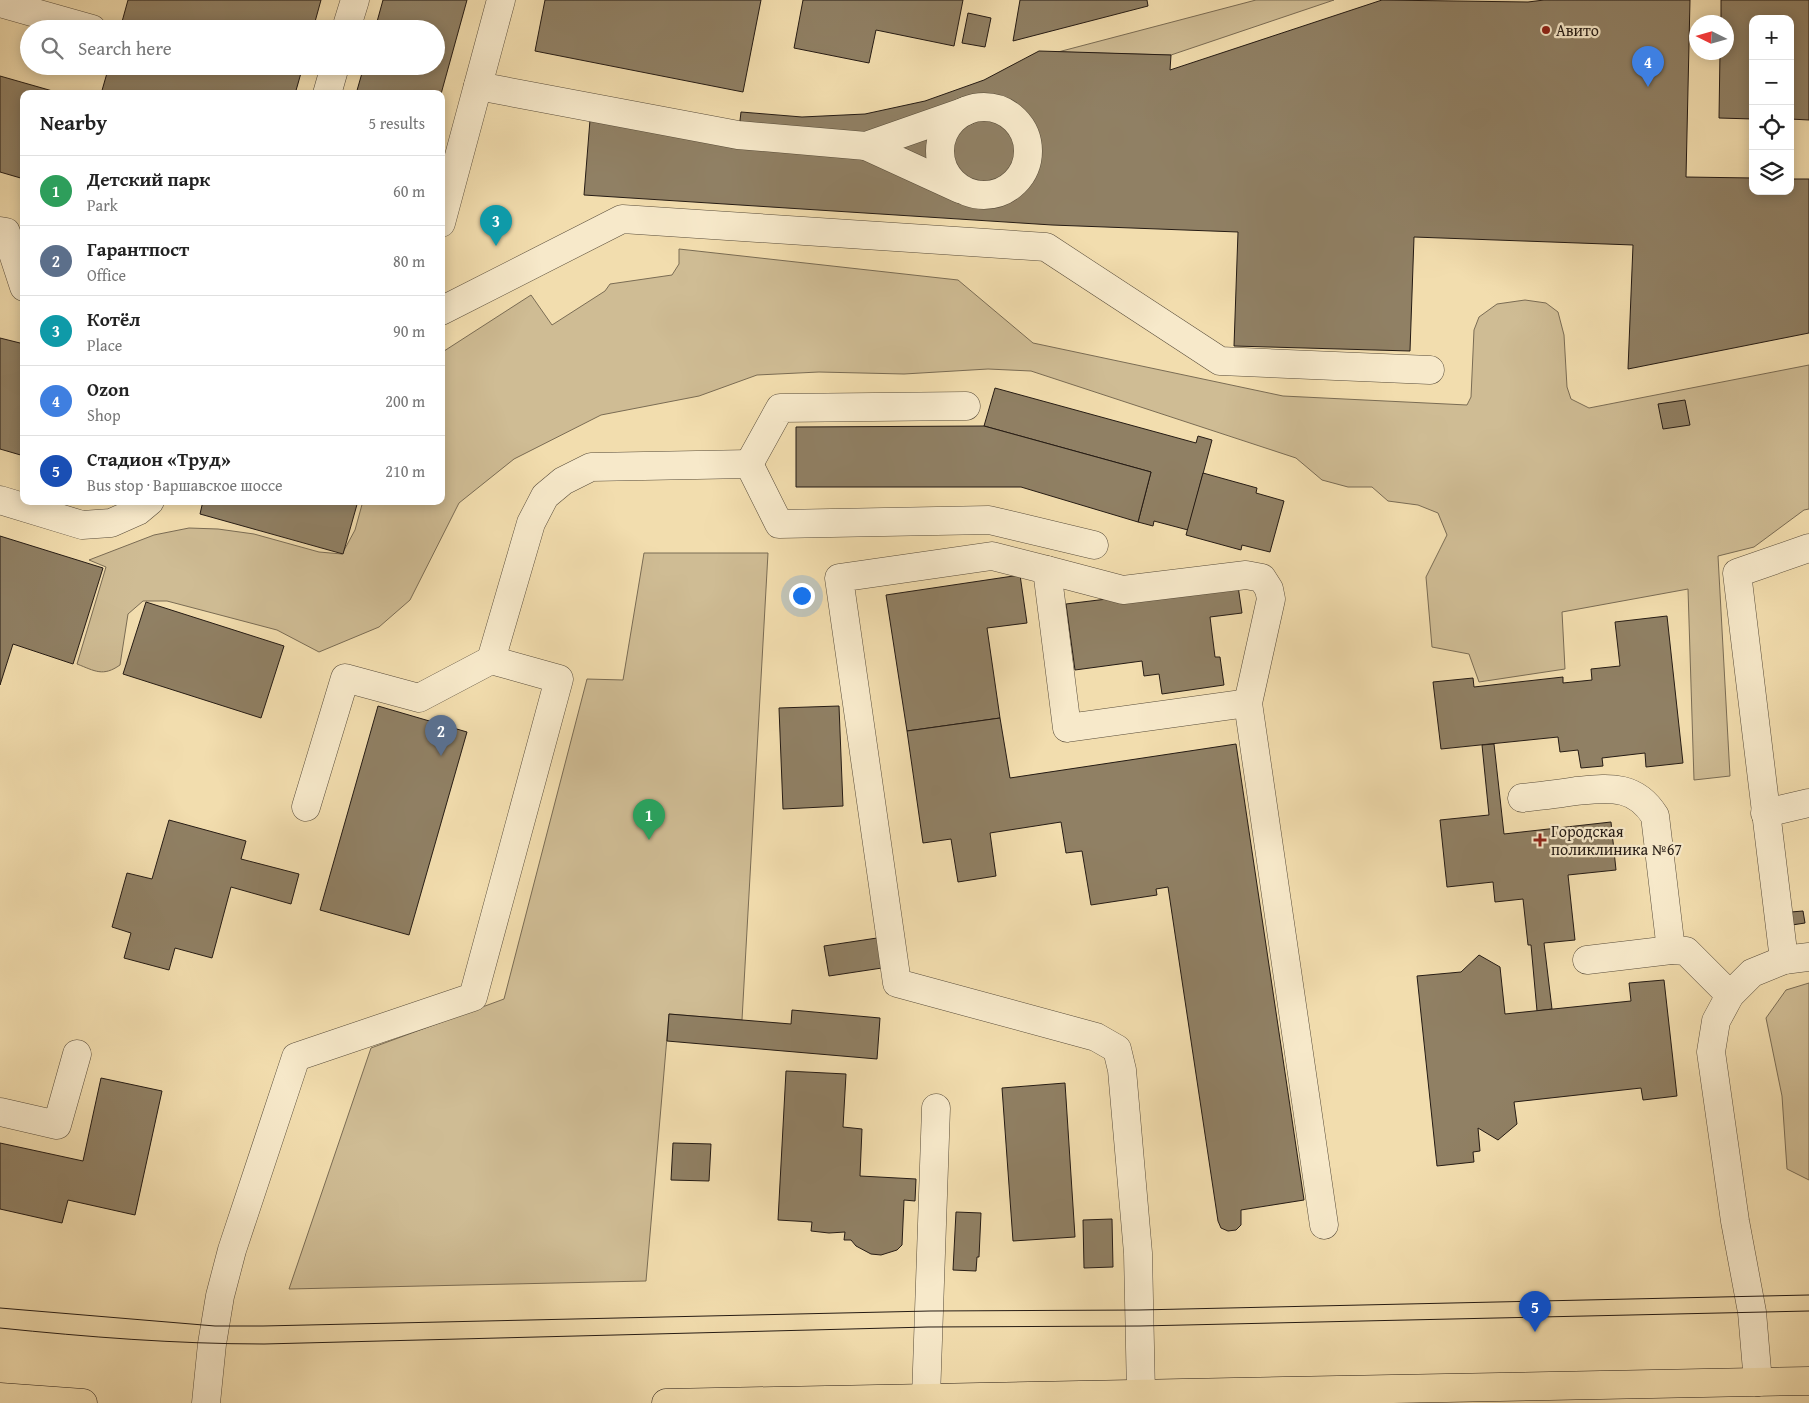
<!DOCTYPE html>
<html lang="en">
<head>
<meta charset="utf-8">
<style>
  body { margin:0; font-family:"Gentium Book Plus",serif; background:#f2f2f2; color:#222 }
  .controls { position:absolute; right:15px; top:15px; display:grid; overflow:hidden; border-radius:10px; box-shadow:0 2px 12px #0003 }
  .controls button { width:45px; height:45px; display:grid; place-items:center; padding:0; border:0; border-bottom:1px solid #e0e0e0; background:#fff; color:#222; font:25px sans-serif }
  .compass { position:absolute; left:1689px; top:15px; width:45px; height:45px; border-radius:50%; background:#fff; box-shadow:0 2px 12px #0003; rotate:275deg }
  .you { position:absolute; left:801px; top:595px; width:18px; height:18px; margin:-12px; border:4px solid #fff; border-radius:50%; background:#1a73e8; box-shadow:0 0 0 8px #1a73e833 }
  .badge { display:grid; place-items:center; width:32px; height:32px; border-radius:50%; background:#7c3aed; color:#fff; font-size:16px; font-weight:700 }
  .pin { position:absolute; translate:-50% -41px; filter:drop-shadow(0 1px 2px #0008) }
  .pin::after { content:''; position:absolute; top:26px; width:18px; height:15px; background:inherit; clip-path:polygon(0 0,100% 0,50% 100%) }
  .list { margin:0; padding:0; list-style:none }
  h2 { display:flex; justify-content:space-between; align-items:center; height:65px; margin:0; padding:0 20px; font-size:21px }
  h2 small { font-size:16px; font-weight:400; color:#767676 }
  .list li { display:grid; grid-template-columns:32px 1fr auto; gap:15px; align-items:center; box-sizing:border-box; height:70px; padding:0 20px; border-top:1px solid #e0e0e0 }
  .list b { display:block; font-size:19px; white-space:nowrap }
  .list p { margin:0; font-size:16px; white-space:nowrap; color:#767676 }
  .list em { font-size:16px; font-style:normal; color:#767676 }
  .icon { flex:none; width:28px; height:28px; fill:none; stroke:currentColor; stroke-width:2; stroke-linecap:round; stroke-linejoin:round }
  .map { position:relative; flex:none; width:1809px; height:1403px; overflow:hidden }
  .search { position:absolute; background:#fff; box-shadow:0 2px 12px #0003; left:20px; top:20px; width:425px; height:55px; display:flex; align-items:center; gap:12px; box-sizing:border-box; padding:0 18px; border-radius:28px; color:#767676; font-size:19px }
  .panel { position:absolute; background:#fff; box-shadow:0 2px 12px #0003; left:20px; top:90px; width:425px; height:415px; border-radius:10px }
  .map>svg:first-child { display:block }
  .green { fill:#cfbc94; stroke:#7a6c54 }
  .building { fill:#908064; stroke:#251b14 }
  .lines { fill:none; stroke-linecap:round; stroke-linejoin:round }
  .minor-casing { stroke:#584c3a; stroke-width:29 }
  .major-casing { stroke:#251b14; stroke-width:29 }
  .minor { stroke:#f7e9ca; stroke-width:28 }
  .major { stroke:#f2ddae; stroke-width:28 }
  .tram { stroke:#251b14; stroke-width:1 }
  .poi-dot { fill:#8f2418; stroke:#f7e9ca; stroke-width:2 }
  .labels { text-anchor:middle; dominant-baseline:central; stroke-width:4.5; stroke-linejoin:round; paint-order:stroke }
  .poi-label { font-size:16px; fill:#251b14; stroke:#f7e9ca; text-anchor:start }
</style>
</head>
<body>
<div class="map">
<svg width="1809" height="1403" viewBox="0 0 1809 1403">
  <rect width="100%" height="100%" fill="#f2ddae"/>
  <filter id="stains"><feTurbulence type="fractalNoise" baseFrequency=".004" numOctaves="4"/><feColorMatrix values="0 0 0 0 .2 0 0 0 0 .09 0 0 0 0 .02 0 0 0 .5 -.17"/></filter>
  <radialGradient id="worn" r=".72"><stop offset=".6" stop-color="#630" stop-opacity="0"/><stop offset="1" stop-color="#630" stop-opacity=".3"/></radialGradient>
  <g class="green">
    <path d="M1256 0H1334L1171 55 1058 52Z"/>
    <path d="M679 249 958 280 1033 343 1283 396 1467 405 1471 397 1474 330 1479 317 1497 304 1525 300 1546 303 1558 312 1564 335 1567 387 1571 399 1589 408 1809 365V509L1804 510 1754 547 1718 556 1730 776 1694 780 1688 589 1562 612 1565 669 1479 682 1469 654 1432 647 1426 577 1447 535 1438 513 1418 505 1388 501 1372 487H1348L1322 480 1296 458 1031 371 988 369 904 374 819 372 757 375 699 396 601 415 514 459 459 503 410 600 379 627 319 652 277 630 167 601H143L128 614 120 665C103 677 95 671 77 664L106 567 89 560 154 535 189 528 218 529 254 534 319 552 342 554 355 530 363 501H441V353L531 295 552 325 605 291 610 284 672 275 679 264Z"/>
    <path d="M644 553H768L742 1020 669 1014 646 1281 289 1289 371 1048 504 999 587 679 623 680Z"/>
    <path d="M1809 983V1180L1787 1169 1782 1096 1766 1018 1786 990Z"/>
  </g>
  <g class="building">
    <path d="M128 0H321L313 29H120Z"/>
    <path d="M383 0H467L441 94H356L364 66H436V29H375Z"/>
    <path d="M545 0H761L743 92 535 51Z"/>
    <path d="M803 0H963L954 46 876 30 869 63 794 48Z"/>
    <path d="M1020 0H1147L1148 6 1013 41Z"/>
    <path d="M1382 0 1528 2 1544 0H1690L1686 177 1753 178V191H1790V179H1809V333L1628 369 1633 245 1414 237 1410 351 1234 346 1238 232 1052 225 584 195 590 120 737 146 741 112 802 117 865 114 925 101 984 80 1039 51 1171 55 1170 70Z"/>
    <path d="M1721 0H1809V120L1790 119V19H1753V119L1719 118 1720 52H1726V22H1721Z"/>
    <path d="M968 13 991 18 985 47 962 43Z"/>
    <path d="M109 66H303L295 94H101Z"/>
    <path d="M0 76 63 94H24V179L0 172Z"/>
    <path d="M0 338 24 344V456L0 449Z"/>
    <path d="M995 388 1196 443 1198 436 1212 440 1188 530 1154 521 1153 526 1138 522 1151 472 984 426Z"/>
    <path d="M1685 400 1690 425 1663 429 1658 404Z"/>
    <path d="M984 426 1151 472 1138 522 1021 487H796V427Z"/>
    <path d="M1203 473 1257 488 1256 493 1284 501 1270 552 1242 545 1241 550 1186 535Z"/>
    <path d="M203 501H358L343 554 200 514Z"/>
    <path d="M0 536 103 568 73 664 13 644 0 685Z"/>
    <path d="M1020 575 1027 623 987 628 1000 718 907 731 886 595Z"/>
    <path d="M1221 585 1238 586 1242 613 1210 617 1215 657H1220L1224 685 1162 694 1159 674 1144 676 1142 661 1075 670 1066 604Z"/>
    <path d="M146 602 284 646 261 718 123 674Z"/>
    <path d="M1667 616 1683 763 1646 767 1645 753 1602 758 1603 766 1581 768 1578 750 1560 752 1558 737 1441 749 1433 682 1473 678 1474 687 1563 677V683L1592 680 1591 669 1620 666 1615 622Z"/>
    <path d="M378 706 467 732 409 935 320 910Z"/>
    <path d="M839 706 843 806 783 809 779 708Z"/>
    <path d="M1000 718 1010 778 1236 744 1304 1200 1241 1210V1225L1236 1230 1228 1231 1221 1228 1218 1221 1168 887 1156 889 1157 895 1091 905 1082 851 1066 853 1061 822 990 833 996 876 958 882 951 839 923 843 907 731Z"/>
    <path d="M1494 744 1504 834 1611 822 1616 870 1568 875 1575 940 1544 943 1552 1009 1537 1011 1531 945H1528L1523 899 1495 902 1493 882 1447 887 1440 820 1489 815 1482 745Z"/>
    <path d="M169 820 246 841 241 859 299 874 291 904 231 887 212 958 175 948 169 970 124 958 131 933 112 927 127 873 152 879Z"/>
    <path d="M1803 911 1805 923 1792 925 1791 912Z"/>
    <path d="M877 938 882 968 829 976 824 946Z"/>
    <path d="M1479 955 1500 967 1505 1014 1631 1001 1629 983 1664 980 1677 1096 1643 1100 1641 1088 1514 1102 1517 1124 1498 1140 1478 1128 1480 1151 1473 1152 1474 1162 1437 1166 1417 976 1461 972Z"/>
    <path d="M792 1010 880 1018 877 1059 667 1041 669 1014 791 1024Z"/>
    <path d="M786 1071 846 1074 843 1127 862 1129 860 1176 916 1179 915 1201 904 1200 902 1245 897 1250 881 1255 871 1254 856 1246 851 1240H844L845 1232 829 1233 811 1231 812 1222 778 1220Z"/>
    <path d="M101 1078 162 1091 135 1215 68 1200 62 1223 0 1209V1143L83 1161Z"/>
    <path d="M1065 1083 1075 1237 1013 1241 1002 1088Z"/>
    <path d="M673 1143 711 1144 709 1181 671 1180Z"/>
    <path d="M956 1212 981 1213 979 1257H977L976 1271 953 1270Z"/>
    <path d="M1112 1219 1113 1267 1084 1268 1083 1220Z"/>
  </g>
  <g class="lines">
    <g class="minor-casing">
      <g id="minor">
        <path d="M0 3 92 29"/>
        <path d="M346 29 355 0"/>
        <path d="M478 86 738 135 866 146 966 111"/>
        <path d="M327 94 335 66"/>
        <circle cx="984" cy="151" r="44"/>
        <path d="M866 146 960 189"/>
        <path d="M441 223 501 0"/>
        <path d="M0 231 6 232 24 287"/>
        <path d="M441 311 622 219 1046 247 1220 361 1430 370"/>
        <path d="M749 464 780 408 966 406"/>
        <path d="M0 500 82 525 111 523 138 511 150 501"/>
        <path d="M1047 570 1123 590 1246 575 1262 578 1269 589 1271 599 1248 703"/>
        <path d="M491 660 531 523 545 496 563 481 591 467 749 464 779 524 989 520 1094 545"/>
        <path d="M1522 798C1540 796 1558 794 1576 791 1609 788 1635 784 1655 816L1671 950"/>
        <path d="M1765 813 1809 803"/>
        <path d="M1587 960 1671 950 1686 951 1730 995"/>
        <path d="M1784 960 1737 573 1809 548"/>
        <path d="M0 1112 57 1125 77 1054"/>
        <path d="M1758 1382 1752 1312 1735 1221 1711 1052 1716 1021 1730 995 1752 973 1784 960 1809 957"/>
        <path d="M1141 1394 1138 1253 1122 1070 1117 1049 1096 1037 897 983 839 578 992 556 1047 570 1067 728 1248 703 1324 1225"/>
        <path d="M926 1398 936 1108"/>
        <path d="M206 1403 212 1344 220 1296 232 1250 296 1057 473 997 559 679 491 660 419 698 345 678 306 807"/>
      </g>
    </g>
    <g class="major-casing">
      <g id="major">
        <path d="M0 1397 83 1403"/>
        <path d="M666 1403 1809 1381"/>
      </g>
    </g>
    <use href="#minor" class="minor"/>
    <use href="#major" class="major"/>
    <g class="tram">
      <path d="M0 1308 215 1326H263L930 1311 1139 1310 1809 1295"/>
      <path d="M0 1328C88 1337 176 1344 264 1344L928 1327 1140 1326 1809 1311"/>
    </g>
  </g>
  <g class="poi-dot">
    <circle cx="1546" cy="30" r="5"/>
    <path d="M1537.5 832.5h5v5h5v5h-5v5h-5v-5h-5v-5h5z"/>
  </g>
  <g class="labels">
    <g class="poi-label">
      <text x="1556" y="30">Авито</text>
      <text x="1551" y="831">Городская<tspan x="1551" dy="18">поликлиника №67</tspan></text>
    </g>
  </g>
  <rect width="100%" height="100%" filter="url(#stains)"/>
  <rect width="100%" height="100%" fill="url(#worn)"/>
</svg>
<div class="controls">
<button>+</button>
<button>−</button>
<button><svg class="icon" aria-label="locate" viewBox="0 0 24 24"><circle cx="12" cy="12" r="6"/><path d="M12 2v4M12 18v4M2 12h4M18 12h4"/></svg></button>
<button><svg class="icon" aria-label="layers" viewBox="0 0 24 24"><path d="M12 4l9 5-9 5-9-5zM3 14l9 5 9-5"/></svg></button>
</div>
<svg class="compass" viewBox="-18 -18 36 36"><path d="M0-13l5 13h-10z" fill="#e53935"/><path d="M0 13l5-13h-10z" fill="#767676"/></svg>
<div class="you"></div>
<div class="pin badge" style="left:649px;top:840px;background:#2e9e5b">1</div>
<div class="pin badge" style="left:441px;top:756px;background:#5c6f8a">2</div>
<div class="pin badge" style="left:496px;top:246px;background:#0f9aa8">3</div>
<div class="pin badge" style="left:1648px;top:87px;background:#3f7fe0">4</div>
<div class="pin badge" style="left:1535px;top:1332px;background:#1a4fb4">5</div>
<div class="search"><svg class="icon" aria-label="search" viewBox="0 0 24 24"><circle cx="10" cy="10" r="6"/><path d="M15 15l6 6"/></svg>Search here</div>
<section class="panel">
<h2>Nearby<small>5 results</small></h2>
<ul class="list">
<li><span class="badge" style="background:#2e9e5b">1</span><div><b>Детский парк</b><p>Park</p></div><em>60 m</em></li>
<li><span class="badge" style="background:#5c6f8a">2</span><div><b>Гарантпост</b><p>Office</p></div><em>80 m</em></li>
<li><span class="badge" style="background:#0f9aa8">3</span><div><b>Котёл</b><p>Place</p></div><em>90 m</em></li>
<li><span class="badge" style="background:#3f7fe0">4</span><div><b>Ozon</b><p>Shop</p></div><em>200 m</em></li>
<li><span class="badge" style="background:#1a4fb4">5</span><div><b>Стадион «Труд»</b><p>Bus stop · Варшавское шоссе</p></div><em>210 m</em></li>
</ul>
</section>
</div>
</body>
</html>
